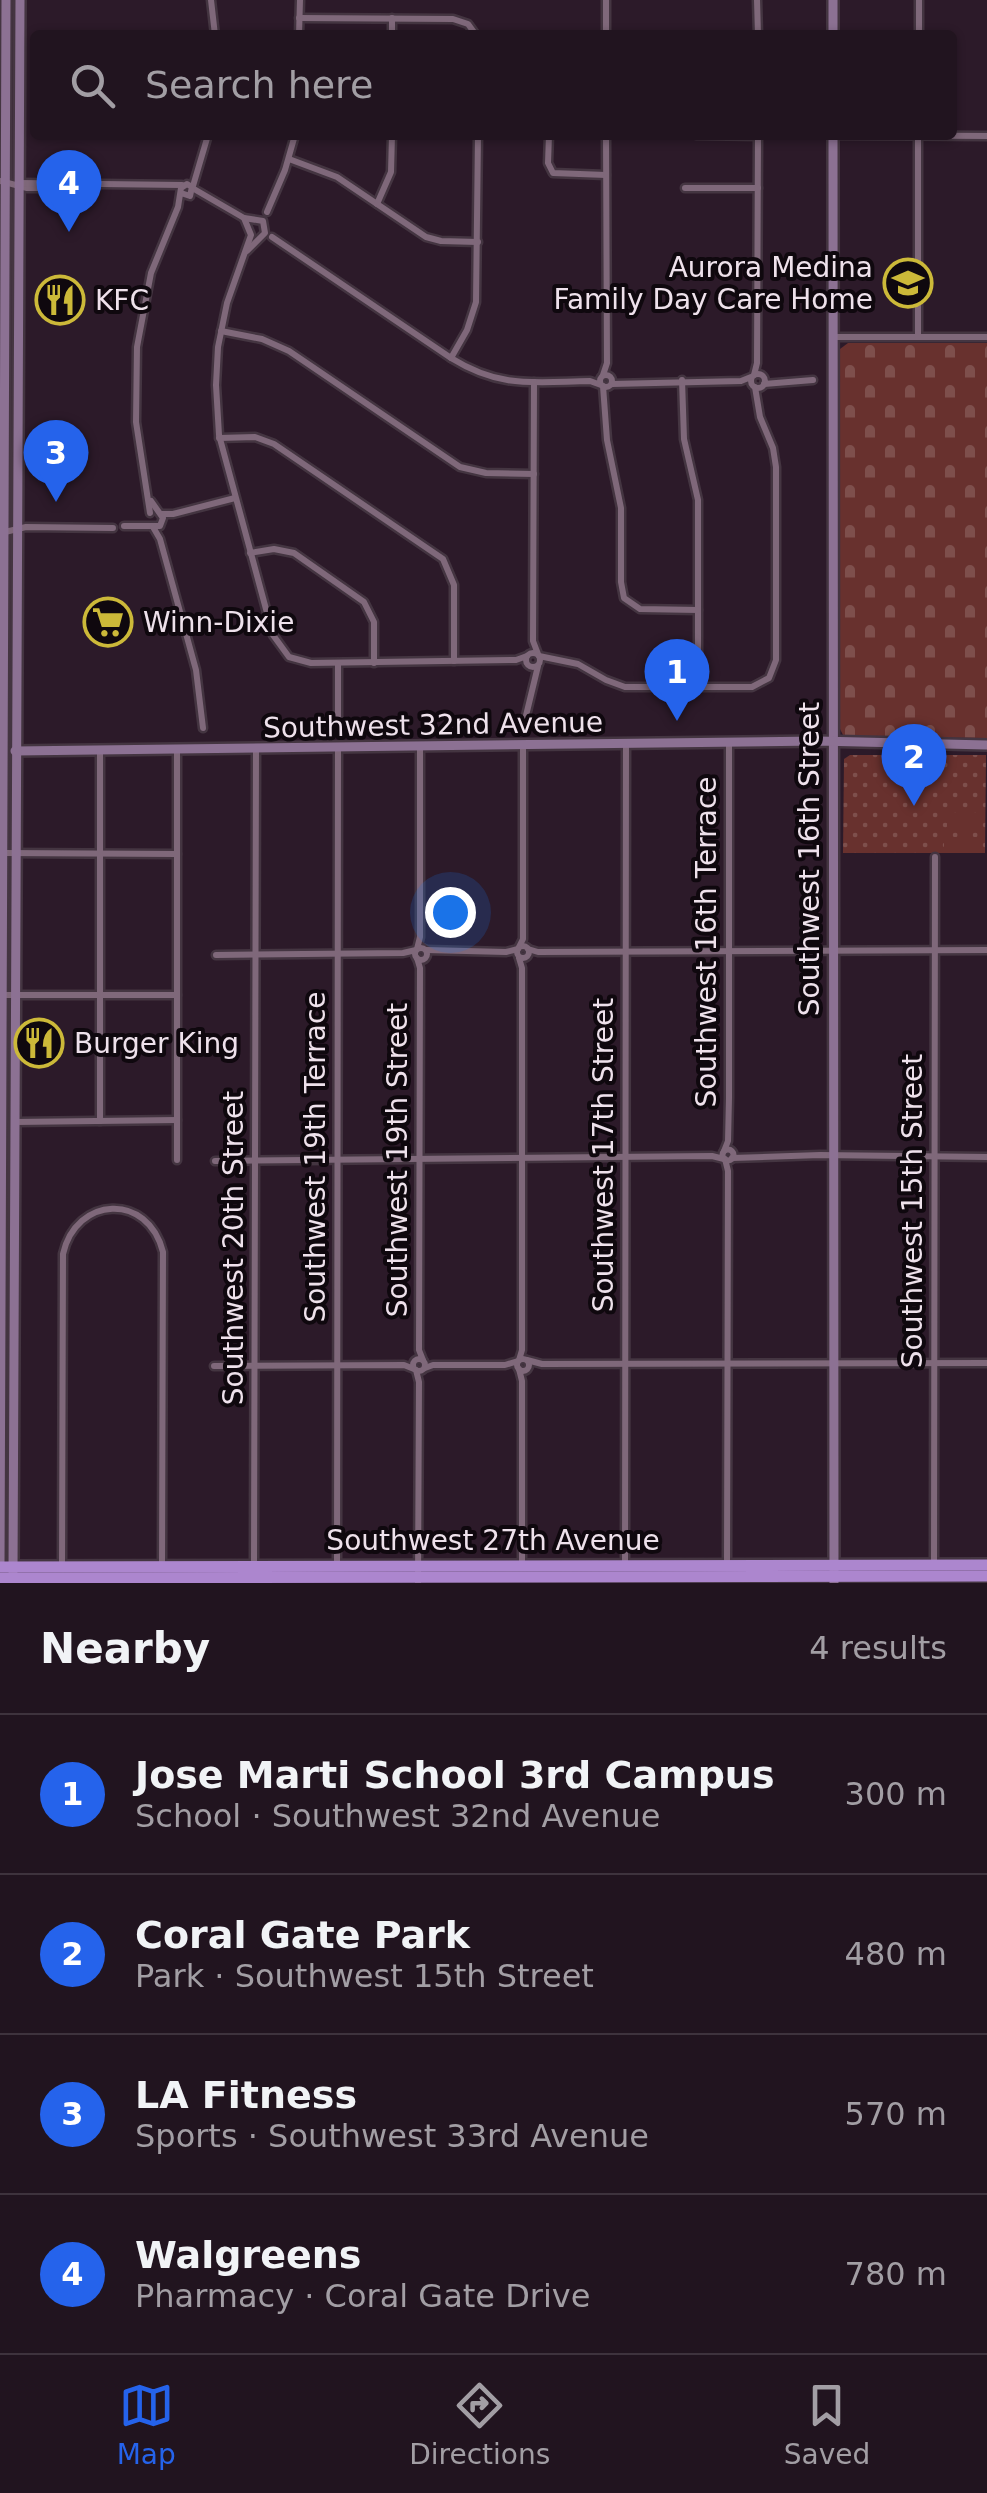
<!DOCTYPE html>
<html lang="en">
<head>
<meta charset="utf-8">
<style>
  body { margin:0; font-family:"DejaVu Sans",sans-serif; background:#291d28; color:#f1f3f6 }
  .you { position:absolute; left:450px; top:912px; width:35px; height:35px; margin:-25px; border:8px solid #fff; border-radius:50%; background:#1a73e8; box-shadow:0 0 0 15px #1a73e833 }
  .badge { display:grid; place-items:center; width:65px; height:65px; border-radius:50%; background:#2563eb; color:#fff; font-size:32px; font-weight:700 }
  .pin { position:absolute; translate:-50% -82px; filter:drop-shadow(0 2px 5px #0008) }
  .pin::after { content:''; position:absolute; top:52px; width:35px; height:30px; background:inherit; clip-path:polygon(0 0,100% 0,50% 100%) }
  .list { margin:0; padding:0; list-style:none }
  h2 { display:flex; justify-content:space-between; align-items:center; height:130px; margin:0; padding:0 40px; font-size:42px }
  h2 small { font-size:32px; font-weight:400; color:#a29ea4 }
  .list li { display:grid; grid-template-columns:65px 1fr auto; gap:30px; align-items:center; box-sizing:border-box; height:160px; padding:0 40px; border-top:2px solid #3e333d }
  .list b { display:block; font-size:38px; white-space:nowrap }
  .list p { margin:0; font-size:32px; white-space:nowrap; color:#a29ea4 }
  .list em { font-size:32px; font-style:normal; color:#a29ea4 }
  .icon { flex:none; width:55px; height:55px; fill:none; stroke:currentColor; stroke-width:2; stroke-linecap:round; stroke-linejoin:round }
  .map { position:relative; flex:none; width:987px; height:1583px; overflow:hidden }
  .search { position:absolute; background:#21141f; box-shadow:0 2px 8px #0004; left:30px; right:30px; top:30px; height:110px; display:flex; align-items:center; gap:25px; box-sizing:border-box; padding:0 35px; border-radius:10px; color:#a29ea4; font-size:38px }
  .sheet { height:770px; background:#21141f }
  nav { display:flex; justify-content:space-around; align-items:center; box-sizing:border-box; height:140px; border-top:2px solid #3e333d; background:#21141f; font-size:28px; color:#a29ea4 }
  nav a { display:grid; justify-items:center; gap:5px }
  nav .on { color:#2563eb }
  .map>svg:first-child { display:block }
  .cemetery { fill:url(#cemetery-stones) }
  .park { fill:url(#park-dots) }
  .garden { fill:#68312e }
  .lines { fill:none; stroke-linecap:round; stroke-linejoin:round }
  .street-casing { stroke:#443541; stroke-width:11 }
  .secondary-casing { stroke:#443541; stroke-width:14 }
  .highway-casing { stroke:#443541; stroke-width:16 }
  .street { stroke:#7f687a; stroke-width:6 }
  .secondary { stroke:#8c7193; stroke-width:9 }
  .highway { stroke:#ac86ce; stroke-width:11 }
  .labels { text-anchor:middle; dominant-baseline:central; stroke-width:8; stroke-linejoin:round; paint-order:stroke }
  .poi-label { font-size:28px; fill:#eee1eb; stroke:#0f080e; text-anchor:start }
  .street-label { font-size:28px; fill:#eee1eb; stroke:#0f080e }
</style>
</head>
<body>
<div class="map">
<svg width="987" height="1583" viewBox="0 0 987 1583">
  <defs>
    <pattern id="cemetery-stones" width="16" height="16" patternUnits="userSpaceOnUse" patternTransform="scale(2.5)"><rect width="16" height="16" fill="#68312e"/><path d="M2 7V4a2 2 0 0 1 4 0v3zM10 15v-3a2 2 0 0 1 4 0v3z" fill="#7e4f4c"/></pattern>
    <pattern id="park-dots" width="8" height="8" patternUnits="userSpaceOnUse" patternTransform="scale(2.5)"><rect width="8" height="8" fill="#68312e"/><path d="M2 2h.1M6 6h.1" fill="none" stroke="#7e4f4c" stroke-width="1.8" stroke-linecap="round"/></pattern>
  </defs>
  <rect width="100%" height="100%" fill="#2c1a29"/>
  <path class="cemetery" d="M848 343H987V738L852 737 843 735 839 727 840 349Z"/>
  <path class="park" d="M850 755H986L985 853H843L844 759Z"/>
  <g class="garden">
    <rect x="947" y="813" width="31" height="17"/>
    <rect x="944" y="837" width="37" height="16"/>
  </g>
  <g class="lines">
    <g class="street-casing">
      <g id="street">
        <path d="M211 0 215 35"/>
        <path d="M757 0 758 35"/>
        <path d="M919 0V35"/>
        <path d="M299 18 453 19 468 24 476 35"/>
        <path d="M299 35 300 0"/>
        <path d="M392 35V18"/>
        <path d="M606 35V0"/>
        <path d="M549 135 548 163 553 173 606 175"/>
        <path d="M696 135 758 136"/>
        <path d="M833 135 987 136"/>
        <path d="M289 159 337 177 426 237 441 241 478 242"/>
        <path d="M0 181 27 188H84L89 185"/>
        <path d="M20 183 182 185"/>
        <path d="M193 186 208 135"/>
        <path d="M685 188H758"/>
        <path d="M194 189 244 218 263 221 265 233 247 251"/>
        <path d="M377 204 391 172 392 135"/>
        <path d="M267 212 285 170 295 135"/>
        <path d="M244 218 251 235 227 303 218 347 216 385 219 435 273 635 289 657 311 663 516 660 527 656"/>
        <path d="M272 237 451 358C501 389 534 382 590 381L601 385"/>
        <path d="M221 331 262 339 289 351 460 467 486 473 534 474"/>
        <path d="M918 336V135"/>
        <path d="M833 337H987"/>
        <path d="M451 358 467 330 476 302 478 135"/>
        <circle cx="758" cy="381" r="7"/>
        <circle cx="606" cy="381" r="6"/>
        <path d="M603 375 607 363 606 135"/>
        <path d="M754 375 757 363 758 135"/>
        <path d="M682 380 684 439 698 500V688"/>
        <path d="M534 382 533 641 538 654"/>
        <path d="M612 384 741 381 751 377"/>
        <path d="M764 384 813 380"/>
        <path d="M603 386 607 440 621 508V582L624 598 640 609 698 610"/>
        <path d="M219 438 255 437 274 444 443 559 454 585V661"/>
        <path d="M150 513 136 422 137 347 151 273 178 207 181 188 187 184 192 187 190 196 181 193"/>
        <path d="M161 514H173L235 498"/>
        <path d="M124 526H160L163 518 151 501"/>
        <path d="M153 527 160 539 196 670 203 728"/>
        <path d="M5 532 26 527 113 528"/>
        <path d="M250 553 274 549 294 553 364 602 374 622V663"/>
        <circle cx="533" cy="660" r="7"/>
        <path d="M539 656 578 664 606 680 625 687H752L769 678 776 660V467L773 448 760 417 755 387"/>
        <path d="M338 663V732"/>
        <path d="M523 728 538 666"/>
        <path d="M3 853 177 854"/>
        <circle cx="523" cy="952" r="6"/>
        <path d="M519 947 523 939V747"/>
        <circle cx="421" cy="954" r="6"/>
        <path d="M417 949 420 937V748"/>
        <path d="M528 949 538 952 987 950"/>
        <path d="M426 950 506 952 518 949"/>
        <path d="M216 955 403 953 416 950"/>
        <path d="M417 958 420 968 419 1350 423 1360"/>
        <path d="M2 995H177"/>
        <path d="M100 1121V751"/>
        <path d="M15 1122 177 1120"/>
        <circle cx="728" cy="1155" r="5.5"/>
        <path d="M724 1151 728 1141 729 1098V743"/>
        <path d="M732 1158 820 1155 987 1157"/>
        <path d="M725 1159 728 1171 727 1564"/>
        <path d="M177 1160V750"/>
        <path d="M215 1161 712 1156 724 1159"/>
        <circle cx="523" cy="1365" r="6"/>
        <circle cx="419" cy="1365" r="6"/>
        <path d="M519 1360 522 1350V968L519 958"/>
        <path d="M527 1360 542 1364 987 1363"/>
        <path d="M214 1366 404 1365 414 1369"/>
        <path d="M425 1368 433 1365H505L518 1361"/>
        <path d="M519 1369 522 1381V1564"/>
        <path d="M416 1370 419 1382 418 1583"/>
        <path d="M934 1563 935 857"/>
        <path d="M254 1565 256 750"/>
        <path d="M625 1565 626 745"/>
        <path d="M62 1566 63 1254C76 1196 148 1192 163 1252L162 1566"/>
        <path d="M337 1566 338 748"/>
      </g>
    </g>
    <g class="secondary-casing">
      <g id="secondary">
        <path d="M833 35V0"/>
        <path d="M833 135 834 1583"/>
        <path d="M15 751 818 741 987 745"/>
        <path d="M0 1564 6 0"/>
        <path d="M13 1572 20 0"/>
      </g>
    </g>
    <g class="highway-casing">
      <g id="highway">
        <path d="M0 1567 987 1565"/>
        <path d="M0 1578 987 1576"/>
      </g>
    </g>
    <use href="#street" class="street"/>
    <use href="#secondary" class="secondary"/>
    <use href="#highway" class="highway"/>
  </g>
  <defs>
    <g id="school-ring" transform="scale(2.5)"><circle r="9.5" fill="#0f080e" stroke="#ccb939" stroke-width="1.5"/><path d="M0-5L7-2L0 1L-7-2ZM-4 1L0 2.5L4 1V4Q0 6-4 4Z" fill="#ccb939"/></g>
    <g id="restaurant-ring" transform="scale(2.5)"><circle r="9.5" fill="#0f080e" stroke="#ccb939" stroke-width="1.5"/><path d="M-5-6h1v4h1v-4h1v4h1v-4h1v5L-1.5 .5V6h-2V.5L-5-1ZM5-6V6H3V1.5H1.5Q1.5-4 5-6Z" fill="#ccb939"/></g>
    <g id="supermarket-ring" transform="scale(2.5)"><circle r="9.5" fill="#0f080e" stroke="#ccb939" stroke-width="1.5"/><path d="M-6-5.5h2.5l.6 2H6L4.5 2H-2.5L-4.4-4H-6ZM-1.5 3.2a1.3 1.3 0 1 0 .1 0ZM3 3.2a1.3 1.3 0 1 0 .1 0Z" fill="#ccb939"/></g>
  </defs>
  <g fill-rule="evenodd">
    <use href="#school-ring" x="908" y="283"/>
    <use href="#restaurant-ring" x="60" y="300"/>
    <use href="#supermarket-ring" x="108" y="622"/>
    <use href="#restaurant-ring" x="39" y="1043"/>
  </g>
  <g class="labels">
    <g class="poi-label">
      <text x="873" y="267" text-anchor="end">Aurora Medina<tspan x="873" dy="32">Family Day Care Home</tspan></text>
      <text x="95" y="300">KFC</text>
      <text x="143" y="622">Winn-Dixie</text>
      <text x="74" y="1043">Burger King</text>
    </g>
    <g class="street-label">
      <text transform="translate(433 725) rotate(-1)">Southwest 32nd Avenue</text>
      <text transform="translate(809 859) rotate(-90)">Southwest 16th Street</text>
      <text transform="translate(706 942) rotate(-90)">Southwest 16th Terrace</text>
      <text transform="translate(603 1155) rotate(-90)">Southwest 17th Street</text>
      <text transform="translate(315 1157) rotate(-90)">Southwest 19th Terrace</text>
      <text transform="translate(397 1160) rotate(-90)">Southwest 19th Street</text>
      <text transform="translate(912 1211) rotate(-90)">Southwest 15th Street</text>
      <text transform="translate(233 1248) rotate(-90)">Southwest 20th Street</text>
      <text x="493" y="1540">Southwest 27th Avenue</text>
    </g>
  </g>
</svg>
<div class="you"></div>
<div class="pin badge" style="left:677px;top:721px">1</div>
<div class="pin badge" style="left:914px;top:806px">2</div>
<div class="pin badge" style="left:56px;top:502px">3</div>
<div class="pin badge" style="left:69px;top:232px">4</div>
<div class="search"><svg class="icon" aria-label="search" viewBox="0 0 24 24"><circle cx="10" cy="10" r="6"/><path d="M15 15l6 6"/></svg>Search here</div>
</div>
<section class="sheet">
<h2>Nearby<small>4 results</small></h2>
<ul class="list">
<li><span class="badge">1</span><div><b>Jose Marti School 3rd Campus</b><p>School · Southwest 32nd Avenue</p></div><em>300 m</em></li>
<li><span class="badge">2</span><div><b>Coral Gate Park</b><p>Park · Southwest 15th Street</p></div><em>480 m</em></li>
<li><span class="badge">3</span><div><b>LA Fitness</b><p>Sports · Southwest 33rd Avenue</p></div><em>570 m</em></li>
<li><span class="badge">4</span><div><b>Walgreens</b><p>Pharmacy · Coral Gate Drive</p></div><em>780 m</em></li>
</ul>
</section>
<nav>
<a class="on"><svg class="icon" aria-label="map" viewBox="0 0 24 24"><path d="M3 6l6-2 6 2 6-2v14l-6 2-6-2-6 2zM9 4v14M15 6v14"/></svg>Map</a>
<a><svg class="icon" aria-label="directions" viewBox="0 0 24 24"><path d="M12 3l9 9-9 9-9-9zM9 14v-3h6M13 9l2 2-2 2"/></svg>Directions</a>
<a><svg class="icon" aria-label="saved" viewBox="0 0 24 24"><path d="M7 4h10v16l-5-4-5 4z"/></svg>Saved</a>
</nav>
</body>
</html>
